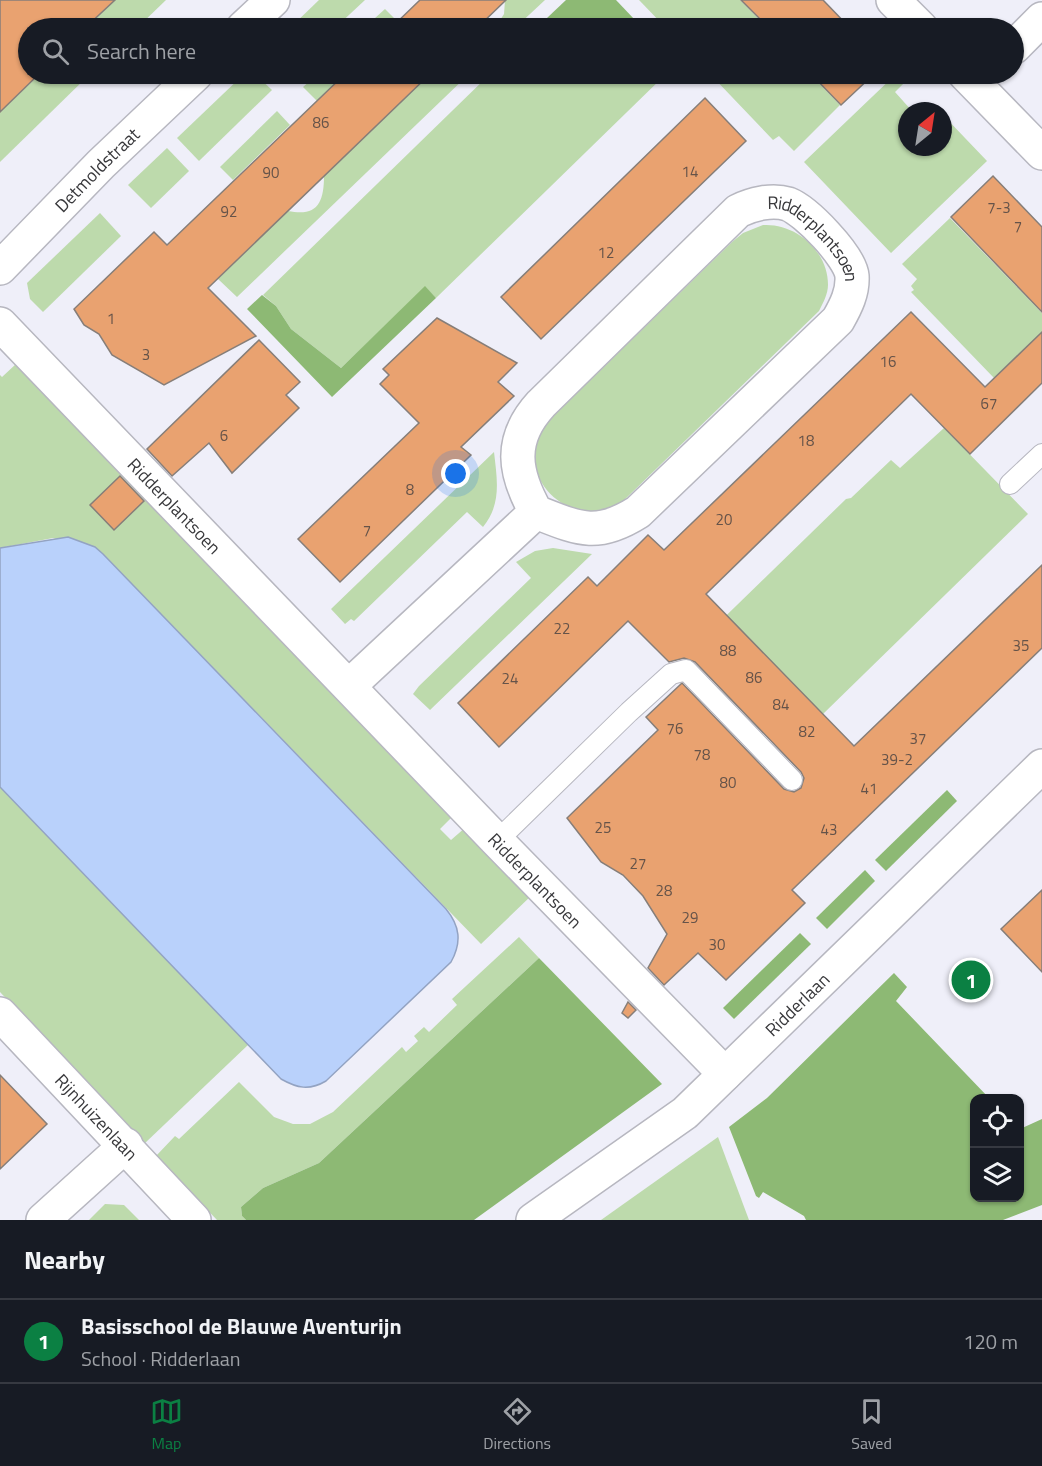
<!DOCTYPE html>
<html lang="en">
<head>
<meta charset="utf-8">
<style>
  body { margin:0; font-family:"Titillium Web",sans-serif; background:#20242c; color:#f1f3f6 }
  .controls { position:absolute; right:18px; bottom:18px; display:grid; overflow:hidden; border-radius:12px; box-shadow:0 2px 4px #0004 }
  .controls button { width:54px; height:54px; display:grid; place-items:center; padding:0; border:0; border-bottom:2px solid #363941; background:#171b24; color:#f1f3f6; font:30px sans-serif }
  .compass { position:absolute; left:898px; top:102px; width:54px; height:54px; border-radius:50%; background:#171b24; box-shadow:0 2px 4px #0004; rotate:30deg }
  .you { position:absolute; left:456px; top:474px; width:21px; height:21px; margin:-15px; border:4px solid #fff; border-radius:50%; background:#1a73e8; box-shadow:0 0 0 9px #1a73e833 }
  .badge { display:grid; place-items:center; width:39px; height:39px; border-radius:50%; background:#0b8043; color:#fff; font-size:20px; font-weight:700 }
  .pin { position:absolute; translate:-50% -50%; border:3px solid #fff; box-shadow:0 2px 6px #0006 }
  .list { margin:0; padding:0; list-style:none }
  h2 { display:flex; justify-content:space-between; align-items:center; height:78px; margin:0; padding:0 24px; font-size:26px }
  h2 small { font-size:20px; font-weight:400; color:#9ea1a6 }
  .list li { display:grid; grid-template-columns:39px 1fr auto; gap:18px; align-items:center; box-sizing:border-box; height:84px; padding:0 24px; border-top:2px solid #363941 }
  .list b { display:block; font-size:22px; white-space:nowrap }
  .list p { margin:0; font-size:20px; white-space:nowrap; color:#9ea1a6 }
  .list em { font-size:20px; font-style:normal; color:#9ea1a6 }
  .icon { flex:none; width:33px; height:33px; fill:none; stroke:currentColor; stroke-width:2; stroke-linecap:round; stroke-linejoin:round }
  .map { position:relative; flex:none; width:1042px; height:1220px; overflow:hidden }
  .search { position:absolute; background:#171b24; box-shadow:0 2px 4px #0004; left:18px; right:18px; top:18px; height:66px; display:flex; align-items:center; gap:15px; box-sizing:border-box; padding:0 21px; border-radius:33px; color:#9ea1a6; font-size:22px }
  .sheet { height:162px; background:#171b24 }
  nav { display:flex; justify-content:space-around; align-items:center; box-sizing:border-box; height:84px; border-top:2px solid #363941; background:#171b24; font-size:16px; color:#9ea1a6 }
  nav a { display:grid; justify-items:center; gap:3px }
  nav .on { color:#0b8043 }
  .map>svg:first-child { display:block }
  .green { fill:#bddaac }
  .forest { fill:#8db974 }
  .water { fill:#b9d1fb; stroke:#93a3c2; stroke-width:1.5 }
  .building { fill:#e9a270; stroke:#867e79; stroke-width:1.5 }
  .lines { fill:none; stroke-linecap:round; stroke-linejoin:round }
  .lane-casing { stroke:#b7b7c0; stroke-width:22 }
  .street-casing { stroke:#b7b7c0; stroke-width:36 }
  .lane { stroke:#fff; stroke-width:20 }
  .street { stroke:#fff; stroke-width:33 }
  .labels { text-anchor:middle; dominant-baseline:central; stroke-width:6; stroke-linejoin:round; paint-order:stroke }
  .number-label { font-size:15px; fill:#655349 }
  .street-label { font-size:18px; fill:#39393c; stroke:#efeff9 }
</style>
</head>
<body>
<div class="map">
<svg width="1042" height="1220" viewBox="0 0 1042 1220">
  <rect width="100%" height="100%" fill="#efeff9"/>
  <g class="green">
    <path d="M115 0H166L137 28H86Z"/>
    <path d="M319 0H365L335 28H290Z"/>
    <path d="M505 0H545L515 28H495L504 14Z"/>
    <path d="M639 0H740L768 28H666Z"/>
    <path d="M385 9 398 22 391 28H364Z"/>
    <path d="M547 18C565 33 615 29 635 20L644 28H536Z"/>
    <path d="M40 74H90L0 162V112Z"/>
    <path d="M244 74H255L272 90 199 161 177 138Z"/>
    <path d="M318 74H345L317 101 303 87Z"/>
    <path d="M347 74H391L410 93 430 74H469L237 297 218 279 288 211C317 217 324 203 324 176L387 115Z"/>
    <path d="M490 74H666L436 298 425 287 341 368 291 329 276 306 263 295Z"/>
    <path d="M710 74H810L840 105 794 151 779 136 773 140Z"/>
    <path d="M896 74H903L908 79 895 92 912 111H907V147H943V115L987 161 891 253 804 162Z"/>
    <path d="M277 111 290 125 233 180 220 167Z"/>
    <path d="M167 148 189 171 151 208 128 185Z"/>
    <path d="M100 213 121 236 43 312 30 299 27 283Z"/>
    <path d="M950 218 1042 313V363L1026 347 994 378 911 292 914 290 911 286 917 279 902 264Z"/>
    <path d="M763 225C795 223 828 250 828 285 828 294 823 303 819 311L618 506C582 525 534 497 534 455 533 445 538 437 541 428L732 242 743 233Z"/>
    <path d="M16 364 454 815 440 829 451 840 466 827 532 895 481 944 103 554 53 538 0 548V375L2 377Z"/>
    <path d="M944 428 1028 514 823 714 700 641 846 499 851 498 891 460 900 468Z"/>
    <path d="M494 452C497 479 502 504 483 527L467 512 354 621 351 619 345 624 331 609Z"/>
    <path d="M553 548 592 554 430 710 413 694 419 686 531 578 516 562 535 551Z"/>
    <path d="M0 787 249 1044 144 1144 0 992Z"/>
    <path d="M519 937 539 958 319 1163 263 1188 241 1207 242 1216 246 1220H217L156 1156 175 1136 179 1139 239 1082 274 1117 293 1124H310L333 1112 402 1047 406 1052 418 1041 414 1036 424 1027 429 1032 457 1005 452 999Z"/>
    <path d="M718 1137 749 1220H601Z"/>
    <path d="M105 1204 124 1205 139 1220H89Z"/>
  </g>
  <g class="forest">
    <path d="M566 0H616L635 20C615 29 565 33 547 18Z"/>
    <path d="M425 286 436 298 332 397 247 309 262 295 276 306 291 329 341 368Z"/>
    <path d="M947 790 957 801 886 871 875 860Z"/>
    <path d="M865 870 875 881 827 929 816 918Z"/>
    <path d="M800 933 811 944 734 1019 723 1008Z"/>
    <path d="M539 958 662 1084 474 1220H246L242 1216 241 1207 263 1188 319 1163Z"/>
    <path d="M894 973 907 987 896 1001 989 1098H974V1198H1020V1129L1042 1119V1205L1003 1220H806L804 1216 763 1192 759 1198 756 1196 729 1127 767 1098Z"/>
  </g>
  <path class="water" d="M68 537 95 547 103 554 446 909C460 926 462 942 451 962L326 1081C309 1091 297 1088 281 1079L0 787V548Z"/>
  <g class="building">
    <path d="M0 0H115L85 28H28V74H39L0 112Z"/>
    <path d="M420 0H506L477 28H391Z"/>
    <path d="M741 0H823L850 28H769Z"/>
    <path d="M345 74H430L208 288 256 336 164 385 112 355 99 334 84 325 74 309 154 232 167 245Z"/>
    <path d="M811 74H874L841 105Z"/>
    <path d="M705 98 746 141 541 339 501 297Z"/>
    <path d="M993 176 1042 227V312L951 217Z"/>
    <path d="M911 312 985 387 1042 332V383L970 454 911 394 706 594 854 746 1042 565V648L792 890 805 903 726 980 698 953 664 985 648 968 667 934 643 896 623 875 601 862 567 818 658 730 646 717 682 683 784 789 794 792 801 788 804 778 801 772 695 662 684 658 669 662 628 621 499 747 458 703 588 577 597 586 648 535 664 550Z"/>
    <path d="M437 318 517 363 498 382 514 396 461 447 471 455 340 582 298 539 419 423 380 384 389 375 383 369Z"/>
    <path d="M259 340 300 382 286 395 299 408 232 473 209 443 172 476 147 449Z"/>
    <path d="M120 476 144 501 114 530 90 505Z"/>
    <path d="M1042 890V972L1001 929Z"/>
    <path d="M628 1002 636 1010 628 1018 622 1013Z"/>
    <path d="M0 1075 47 1124 0 1169Z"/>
  </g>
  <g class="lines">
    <g class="lane-casing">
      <g id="lane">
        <path d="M1010 484 1042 454"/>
        <path d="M497 841 629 712 671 674 686 670 792 780"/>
      </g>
    </g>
    <g class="street-casing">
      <g id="street">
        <path d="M893 0 921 28"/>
        <path d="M243 28 273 0"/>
        <path d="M1014 47 1042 19"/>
        <path d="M965 74 1042 153"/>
        <path id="s1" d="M0 268 101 164 196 74"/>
        <path id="s2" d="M0 324 497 841 725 1074"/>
        <path id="s3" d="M349 686 536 512C514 473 508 440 541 404L738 211C752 204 772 199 788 204 806 211 850 256 852 276 853 292 846 306 838 320L638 512C597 538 579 529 536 512"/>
        <path id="s4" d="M0 1014 194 1220"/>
        <path d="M43 1220 126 1145"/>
        <path id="s5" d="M533 1220 685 1113 1042 766"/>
      </g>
    </g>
    <use href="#lane" class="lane"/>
    <use href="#street" class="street"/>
  </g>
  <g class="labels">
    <g class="number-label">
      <text x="321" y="122">86</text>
      <text x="690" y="171">14</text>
      <text x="271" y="172">90</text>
      <text x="999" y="207">7-3</text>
      <text x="229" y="211">92</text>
      <text x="1018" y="226">7</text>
      <text x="606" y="252">12</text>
      <text x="111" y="318">1</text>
      <text x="146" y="354">3</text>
      <text x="888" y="361">16</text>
      <text x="989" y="403">67</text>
      <text x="224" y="435">6</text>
      <text x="806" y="440">18</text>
      <text x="410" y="489">8</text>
      <text x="724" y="519">20</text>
      <text x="367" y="530">7</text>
      <text x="562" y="628">22</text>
      <text x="1021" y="645">35</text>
      <text x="728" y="650">88</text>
      <text x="754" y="677">86</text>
      <text x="510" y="678">24</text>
      <text x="781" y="704">84</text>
      <text x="675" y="728">76</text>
      <text x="807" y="731">82</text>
      <text x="918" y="738">37</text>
      <text x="702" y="754">78</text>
      <text x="897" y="759">39-2</text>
      <text x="728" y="782">80</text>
      <text x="869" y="788">41</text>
      <text x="603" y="827">25</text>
      <text x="829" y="829">43</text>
      <text x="638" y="863">27</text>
      <text x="664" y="890">28</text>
      <text x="690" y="917">29</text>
      <text x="717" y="944">30</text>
    </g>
    <g class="street-label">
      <text stroke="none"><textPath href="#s1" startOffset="138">Detmoldstraat</textPath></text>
      <text stroke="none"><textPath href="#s3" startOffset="742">Ridderplantsoen</textPath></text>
      <text stroke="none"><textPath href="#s2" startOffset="252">Ridderplantsoen</textPath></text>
      <text stroke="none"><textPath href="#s2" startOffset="772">Ridderplantsoen</textPath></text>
      <text stroke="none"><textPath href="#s5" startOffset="342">Ridderlaan</textPath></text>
      <text stroke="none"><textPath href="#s4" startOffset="141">Rijnhuizenlaan</textPath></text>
    </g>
  </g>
</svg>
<div class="controls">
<button><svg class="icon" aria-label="locate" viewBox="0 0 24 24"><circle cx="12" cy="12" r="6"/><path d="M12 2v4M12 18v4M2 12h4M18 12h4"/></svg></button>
<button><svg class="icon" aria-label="layers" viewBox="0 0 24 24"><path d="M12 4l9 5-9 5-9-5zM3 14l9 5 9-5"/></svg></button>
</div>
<svg class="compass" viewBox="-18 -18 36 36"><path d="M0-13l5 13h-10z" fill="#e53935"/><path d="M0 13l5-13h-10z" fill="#9ea1a6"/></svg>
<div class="you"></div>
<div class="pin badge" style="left:971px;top:980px">1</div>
<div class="search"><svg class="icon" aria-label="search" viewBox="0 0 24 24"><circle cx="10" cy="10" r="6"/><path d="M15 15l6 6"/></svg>Search here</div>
</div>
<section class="sheet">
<h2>Nearby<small></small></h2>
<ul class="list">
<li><span class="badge">1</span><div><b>Basisschool de Blauwe Aventurijn</b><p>School · Ridderlaan</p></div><em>120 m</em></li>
</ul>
</section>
<nav>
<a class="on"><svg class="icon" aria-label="map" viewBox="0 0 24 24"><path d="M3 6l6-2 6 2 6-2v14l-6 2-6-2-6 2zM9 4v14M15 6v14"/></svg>Map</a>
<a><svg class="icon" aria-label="directions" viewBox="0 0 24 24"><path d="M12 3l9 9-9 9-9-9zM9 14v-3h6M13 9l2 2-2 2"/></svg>Directions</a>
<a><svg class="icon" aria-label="saved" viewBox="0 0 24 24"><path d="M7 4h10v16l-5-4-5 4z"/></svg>Saved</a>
</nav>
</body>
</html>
